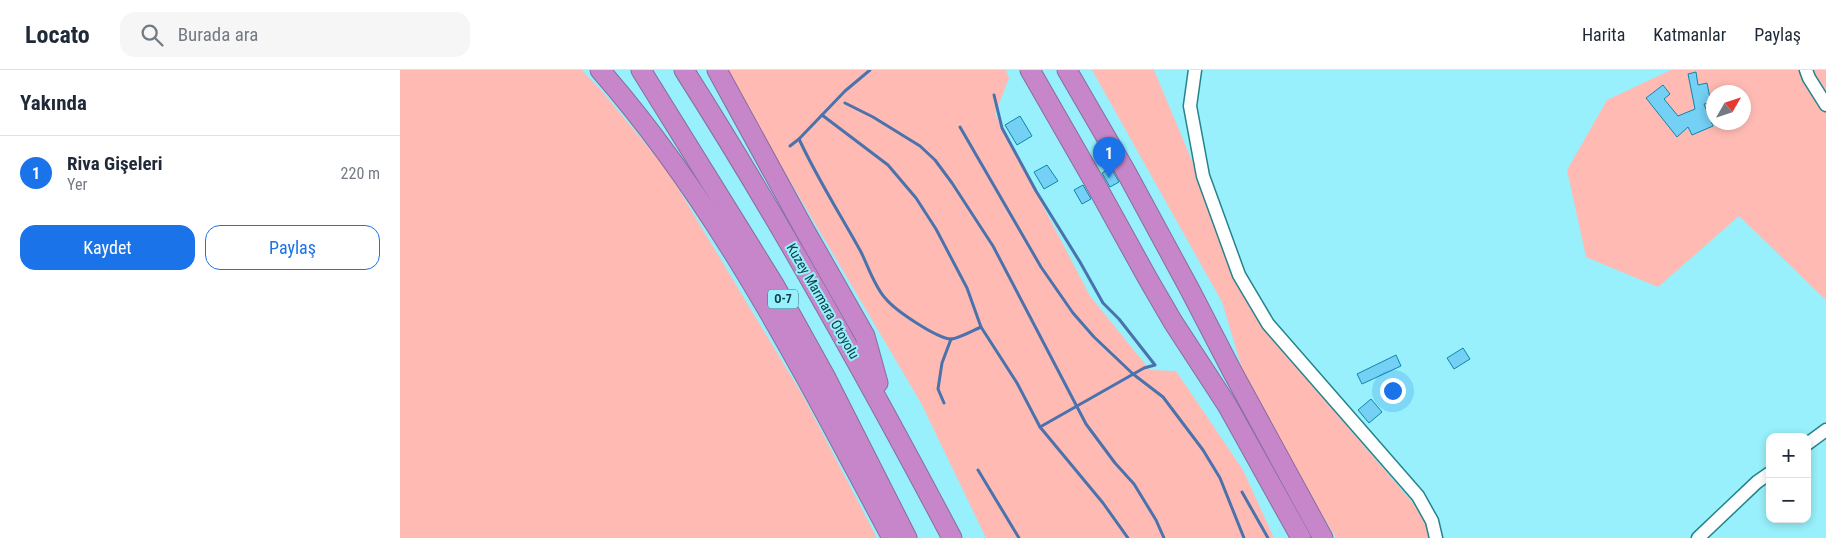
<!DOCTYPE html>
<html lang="tr">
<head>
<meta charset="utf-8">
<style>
  body { margin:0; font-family:"Roboto Condensed",sans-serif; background:#f6f6f7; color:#1f2937 }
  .controls { position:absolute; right:15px; bottom:15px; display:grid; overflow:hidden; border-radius:10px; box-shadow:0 2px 8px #0003 }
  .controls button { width:45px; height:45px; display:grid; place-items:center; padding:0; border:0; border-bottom:1px solid #e0e1e3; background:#fff; color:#1f2937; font:25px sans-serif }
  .compass { position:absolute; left:1306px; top:15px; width:45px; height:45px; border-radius:50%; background:#fff; box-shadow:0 2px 8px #0003; rotate:51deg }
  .you { position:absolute; left:992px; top:320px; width:18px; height:18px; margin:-12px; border:4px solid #fff; border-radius:50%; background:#1a73e8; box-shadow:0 0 0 8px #1a73e833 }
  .badge { display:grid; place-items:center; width:32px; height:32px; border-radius:50%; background:#1a73e8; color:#fff; font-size:16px; font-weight:700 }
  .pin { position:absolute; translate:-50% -41px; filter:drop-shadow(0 1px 2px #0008) }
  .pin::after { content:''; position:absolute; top:26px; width:18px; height:15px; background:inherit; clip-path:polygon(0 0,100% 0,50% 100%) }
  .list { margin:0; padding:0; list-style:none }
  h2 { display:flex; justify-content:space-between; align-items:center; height:65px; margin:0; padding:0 20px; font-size:21px }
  h2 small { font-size:16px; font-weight:400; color:#747a83 }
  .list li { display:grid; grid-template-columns:32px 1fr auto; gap:15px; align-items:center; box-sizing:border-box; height:75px; padding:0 20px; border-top:1px solid #e0e1e3 }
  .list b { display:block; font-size:19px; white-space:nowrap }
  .list p { margin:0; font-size:16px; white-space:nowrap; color:#747a83 }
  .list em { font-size:16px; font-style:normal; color:#747a83 }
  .actions { display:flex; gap:10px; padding:15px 20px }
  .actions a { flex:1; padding:11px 0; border:1px solid #1a73e8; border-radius:15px; text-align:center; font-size:18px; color:#1a73e8 }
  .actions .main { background:#1a73e8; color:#fff }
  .icon { flex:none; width:28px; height:28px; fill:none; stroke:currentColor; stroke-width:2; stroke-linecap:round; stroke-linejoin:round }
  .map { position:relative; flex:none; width:1426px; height:468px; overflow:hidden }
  header { display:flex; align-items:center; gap:30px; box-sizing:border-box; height:70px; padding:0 25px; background:#fff; border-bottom:1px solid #e0e1e3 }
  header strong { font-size:24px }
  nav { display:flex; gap:28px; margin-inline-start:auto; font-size:18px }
  .search { width:350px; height:45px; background:#f6f6f7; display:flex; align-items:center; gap:12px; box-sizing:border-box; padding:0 18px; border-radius:15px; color:#747a83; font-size:19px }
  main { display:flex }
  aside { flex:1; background:#fff }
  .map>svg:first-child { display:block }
  .green { fill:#ffbbb3; fill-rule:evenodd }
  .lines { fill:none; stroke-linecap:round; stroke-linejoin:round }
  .stream { stroke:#4a72ac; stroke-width:3 }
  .building { fill:#74d0f5; stroke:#0e86aa }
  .minor-casing { stroke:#24848e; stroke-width:15 }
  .highway-casing { stroke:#866e9c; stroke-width:21 }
  .minor { stroke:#fff; stroke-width:12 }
  .highway { stroke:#c786c9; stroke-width:19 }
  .labels { text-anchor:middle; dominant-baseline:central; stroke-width:4; stroke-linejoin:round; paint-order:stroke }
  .shield { fill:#97f0fb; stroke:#36767e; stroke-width:1 }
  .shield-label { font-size:12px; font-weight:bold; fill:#0c4248 }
  .street-label { font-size:14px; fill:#0c4248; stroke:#97f0fb }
</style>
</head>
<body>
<header>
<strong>Locato</strong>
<div class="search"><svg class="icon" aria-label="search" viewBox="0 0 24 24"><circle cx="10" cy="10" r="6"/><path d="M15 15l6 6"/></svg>Burada ara</div>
<nav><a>Harita</a><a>Katmanlar</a><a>Paylaş</a></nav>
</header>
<main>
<aside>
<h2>Yakında<small></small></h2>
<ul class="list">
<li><span class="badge">1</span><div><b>Riva Gişeleri</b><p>Yer</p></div><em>220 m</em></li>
</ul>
<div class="actions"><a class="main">Kaydet</a><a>Paylaş</a></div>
</aside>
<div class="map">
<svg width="1426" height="468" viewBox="0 0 1426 468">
  <rect width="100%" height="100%" fill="#97f0fb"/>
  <g class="green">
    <path d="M0 0H182L201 20 267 100 403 326 477 468H0Z"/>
    <path d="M327 0H606L609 8 595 44 690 226 750 300 776 301 843 400 874 468H586L521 333 374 84Z"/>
    <path d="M692 0H754L861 256 1031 454 1032 468H936L850 325 822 232Z"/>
    <path d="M1271 0H1426V230L1339 146 1258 217 1186 187 1167 100 1207 30ZM1314 22H1344V52H1314Z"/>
  </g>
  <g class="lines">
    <g class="stream">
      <path d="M594 25 602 58 636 121 680 192 703 233 719 249 755 295 744 298 640 357"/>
      <path d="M445 33 473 47 520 76 535 90 552 113 593 176 686 354 715 393 734 414 756 450 764 468"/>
      <path d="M422 45 488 95 516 128 536 159 567 218 581 257 617 313 640 357 703 433 728 468"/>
      <path d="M560 57 641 197 673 243 694 267 733 304 763 327 803 380 820 408 844 468"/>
      <path d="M399 69C417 108 440 144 461 182 468 196 475 218 486 229 496 241 535 267 550 269 556 270 574 260 581 257"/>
      <path d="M390 76 399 69 445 21 470 0"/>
      <path d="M544 333 538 319 542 293 551 269"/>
      <path d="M578 400 619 468"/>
      <path d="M842 422 868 468"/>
    </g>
  </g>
  <g class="building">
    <path d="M1296 2 1298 15 1307 13 1311 33 1304 34 1313 56 1292 65 1288 57 1277 67 1246 28 1263 15 1270 24 1264 29 1278 46 1295 39 1288 4Z"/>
    <path d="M620 46 632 66 617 75 605 55Z"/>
    <path d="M647 95 658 111 644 119 634 102Z"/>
    <path d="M711 98 719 112 710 117 702 103Z"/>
    <path d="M683 115 691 129 682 134 674 120Z"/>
    <path d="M1063 278 1070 289 1054 299 1047 288Z"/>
    <path d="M996 285 1001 296 962 314 957 304Z"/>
    <path d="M971 329 982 342 969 353 958 340Z"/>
  </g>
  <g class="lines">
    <g class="minor-casing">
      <g id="minor">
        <path d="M795 0 790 36 803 106 839 205 868 254 1018 426 1032 451 1036 468"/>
        <path d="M1406 0 1409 8 1426 35"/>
        <path d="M1407 374 1426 360"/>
        <path d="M1298 468 1357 412 1370 403"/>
      </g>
    </g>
    <g class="highway-casing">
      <g id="highway">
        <path d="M200 0C322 139 405 306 492 468"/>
        <path d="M241 0 375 216 425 306 507 468"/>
        <path d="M284 0C381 152 468 309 552 468"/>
        <path d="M317 0 403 157 465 266 478 313"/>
        <path d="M630 0 696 115 748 209 773 252 827 335 901 468"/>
        <path d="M667 0 725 100 790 220 833 303 923 468"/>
      </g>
    </g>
    <use href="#minor" class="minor"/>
    <use href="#highway" class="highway"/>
  </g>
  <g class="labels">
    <rect class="shield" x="368" y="219.5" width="30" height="19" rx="4"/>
    <g class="shield-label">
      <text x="383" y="229">O-7</text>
    </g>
    <g class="street-label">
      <text transform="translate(423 231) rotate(60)">Kuzey Marmara Otoyolu</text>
    </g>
  </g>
</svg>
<div class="controls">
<button>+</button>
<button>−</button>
</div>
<svg class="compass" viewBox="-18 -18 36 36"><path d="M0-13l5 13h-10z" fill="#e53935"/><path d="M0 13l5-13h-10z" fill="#747a83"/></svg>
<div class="you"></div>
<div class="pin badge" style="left:709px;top:108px">1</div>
</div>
</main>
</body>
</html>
